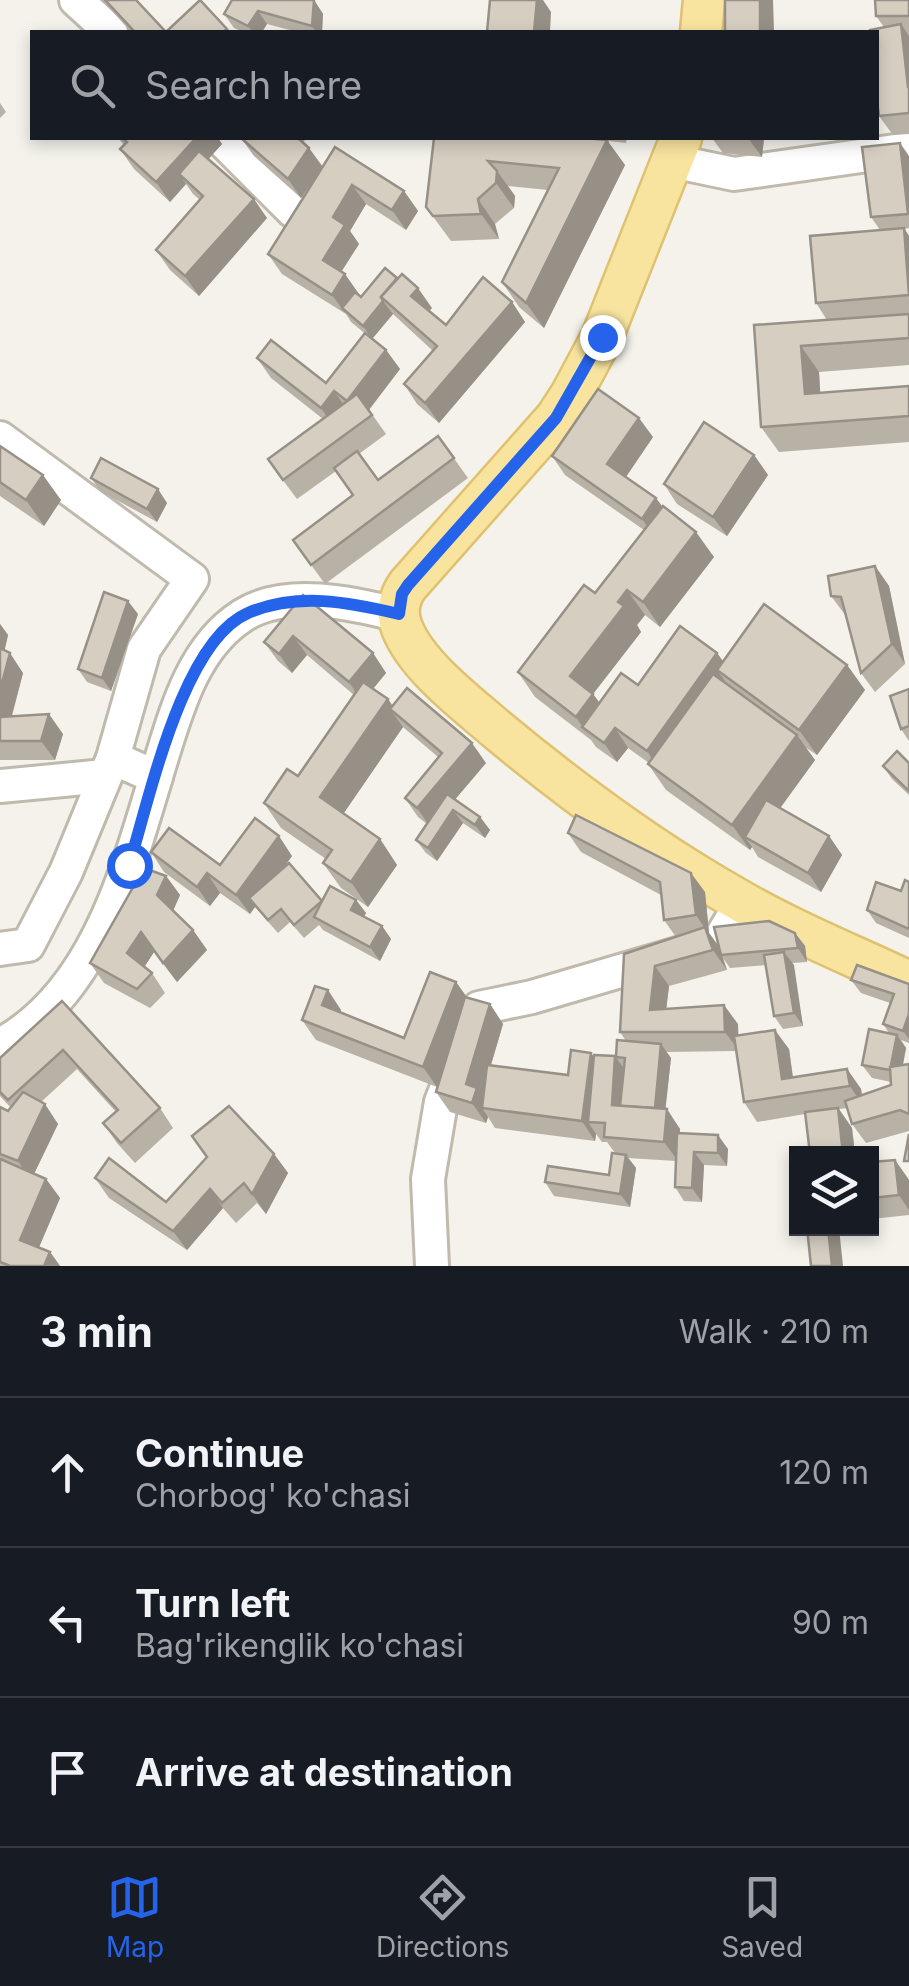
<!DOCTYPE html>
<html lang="en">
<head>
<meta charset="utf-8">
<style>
  body { margin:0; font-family:Inter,sans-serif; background:#242831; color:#f1f3f6 }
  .controls { position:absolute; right:30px; bottom:30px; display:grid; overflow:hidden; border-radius:0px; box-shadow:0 5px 15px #0003 }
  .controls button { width:90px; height:90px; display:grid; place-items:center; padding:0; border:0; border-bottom:2px solid #363941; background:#171b24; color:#f1f3f6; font:50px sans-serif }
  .stop { position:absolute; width:30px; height:30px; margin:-22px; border:8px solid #2563eb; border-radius:50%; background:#fff }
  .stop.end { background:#2563eb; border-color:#fff; box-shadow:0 2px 10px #0008 }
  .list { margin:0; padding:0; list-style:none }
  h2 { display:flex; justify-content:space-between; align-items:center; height:130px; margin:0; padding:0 40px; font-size:42px }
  h2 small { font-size:32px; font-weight:400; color:#9ea1a6 }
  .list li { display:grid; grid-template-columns:65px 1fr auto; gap:30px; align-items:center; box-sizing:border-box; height:150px; padding:0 40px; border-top:2px solid #363941 }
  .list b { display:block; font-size:38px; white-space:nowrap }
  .list p { margin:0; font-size:32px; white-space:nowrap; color:#9ea1a6 }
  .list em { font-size:32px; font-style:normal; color:#9ea1a6 }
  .icon { flex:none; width:55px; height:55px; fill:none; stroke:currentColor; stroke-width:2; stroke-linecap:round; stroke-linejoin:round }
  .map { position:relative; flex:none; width:909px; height:1266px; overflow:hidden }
  .search { position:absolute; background:#171b24; box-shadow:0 5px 15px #0003; left:30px; right:30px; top:30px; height:110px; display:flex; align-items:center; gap:25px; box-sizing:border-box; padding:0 35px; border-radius:0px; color:#9ea1a6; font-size:38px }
  .sheet { height:580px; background:#171b24 }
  nav { display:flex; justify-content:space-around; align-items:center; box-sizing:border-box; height:140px; border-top:2px solid #363941; background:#171b24; font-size:28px; color:#9ea1a6 }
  nav a { display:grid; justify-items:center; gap:5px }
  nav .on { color:#2563eb }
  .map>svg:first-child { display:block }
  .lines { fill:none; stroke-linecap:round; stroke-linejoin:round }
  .minor-casing { stroke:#c0baad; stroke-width:38 }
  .major-casing { stroke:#dfc26f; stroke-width:45 }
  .minor { stroke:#fff; stroke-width:32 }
  .major { stroke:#f9e49f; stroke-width:40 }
  .wall { fill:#b8b1a6 }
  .shaded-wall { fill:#969087 }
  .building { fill:#d6cec1; stroke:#969087; stroke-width:2.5 }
  .route { stroke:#2563eb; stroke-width:12 }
</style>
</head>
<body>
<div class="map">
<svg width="909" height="1266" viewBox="0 0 909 1266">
  <rect width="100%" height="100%" fill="#f4f2eb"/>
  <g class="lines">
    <g class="minor-casing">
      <g id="minor">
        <path d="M76 0 111 32"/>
        <path d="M220 138 293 211"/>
        <path d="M672 161 734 174 909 149"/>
        <path d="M0 438 192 579 144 649 113 758 156 777"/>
        <path d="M0 786 105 776"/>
        <path d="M0 949 28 945 66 872 113 758"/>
        <path d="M0 1045C99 992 130 861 161 760 177 708 194 647 242 616 285 588 353 603 399 615"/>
        <path d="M432 1266 428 1179 441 1102 479 1008 532 997 688 951 720 939 742 902"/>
      </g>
    </g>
    <g class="major-casing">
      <g id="major">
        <path d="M701 32 704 0"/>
        <path d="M681 138 602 337 571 395 556 418 408 585C399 597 396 613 402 628 417 666 465 702 495 728 572 792 650 850 737 899 792 931 852 955 909 982"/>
      </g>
    </g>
    <use href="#minor" class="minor"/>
    <use href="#major" class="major"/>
  </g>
  <g class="wall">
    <path d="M102 0H136L166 32 227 29 230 32H131Z"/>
    <path d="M314 0 323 14 322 32H297L267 24 262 32H243L234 28 224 14Z"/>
    <path d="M909 0V134L893 135 879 116 884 27 876 16Z"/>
    <path d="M0 103 6 112 0 118Z"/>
    <path d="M118 138H218L222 144 208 159 267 218 199 296 170 270 156 250 200 200 193 194 186 184 170 202 134 169 120 149 124 145Z"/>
    <path d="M241 138H308L303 142 322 167 404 191 418 211 406 230 366 204 350 231 359 244 341 272 361 297 432 308 429 311 446 325 512 302 525 322 439 423 417 404 404 384 433 351 393 314 372 339 386 350 400 369 369 410 386 434 359 454 378 480 438 436 468 478 325 584 293 540 353 495 336 471 297 499 282 479 323 419 271 378 257 358 326 383 368 336 351 322 346 314 282 274 268 254 317 175 301 198 254 156Z"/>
    <path d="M434 138H627L626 143 609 141V143L625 165 544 328 519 307 502 282 548 190 508 186 515 196 514 208 495 224 499 239 451 241 426 207Z"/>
    <path d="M712 138H764L762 157 723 153Z"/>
    <path d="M909 156V228L904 229 909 236V365L819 372 820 393 909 386V442L779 452 761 427 754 325 827 320 816 303 880 230 871 217Z"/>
    <path d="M653 437 626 477 662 506 714 557 660 627 645 615 637 625 641 632 593 694 600 703 638 685 717 653 723 661 847 665 865 690 817 755 805 747 815 760 780 808 829 836 842 855 821 892 758 857 752 847 750 850 666 790 648 764 649 763 628 748 617 762 596 747 591 740 535 697 518 672 595 593 644 530 565 475 552 456Z"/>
    <path d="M0 446 61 500 44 526 0 496Z"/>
    <path d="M754 455 768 475 727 536 677 504 664 484Z"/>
    <path d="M91 478 167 503 157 522 100 491Z"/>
    <path d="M875 566 889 586 905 664 875 692 861 673 846 616 831 596Z"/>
    <path d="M303 595 373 653 386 673 373 689 388 699 392 706 486 763 455 799 480 817 490 830 485 838 463 823 437 861 426 853 416 840 427 824 418 817 405 798 438 757 403 727 343 814 380 839 397 865 368 907 341 888 323 863 326 859 281 828 264 803 298 776 354 695 307 655 292 673 278 661 264 642Z"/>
    <path d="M138 614 111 691 87 682 78 669Z"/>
    <path d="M0 624 8 635 4 651 23 673 12 716 63 734 55 760H0Z"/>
    <path d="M909 689V741L901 729Z"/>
    <path d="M909 763V795L892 779 883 766Z"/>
    <path d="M568 833 705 892 709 933 719 946 795 933 805 946 807 962 792 963 803 1026 783 1029 774 1016 766 965 730 968 723 958 727 970 669 986 666 1009 738 1024V1035L789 1049 793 1077 847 1069 861 1089 862 1095 891 1085V1082L872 1078 862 1065 889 1033 883 1024 890 1003 861 993 851 980 909 984V1043L901 1040 906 1048 903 1065 909 1064V1131L866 1143 852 1124 848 1108 839 1109 852 1128 855 1154H810L805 1114 757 1122 744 1102 736 1051 666 1052 671 1058 665 1109 680 1129V1133L728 1149 727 1166 704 1165 702 1202 684 1201 675 1187 676 1161 628 1158 636 1168 630 1207 554 1196 545 1182 609 1175 615 1153 607 1142H602L596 1134 595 1141 495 1128 488 1117 486 1123 450 1112 436 1092 437 1087 316 1040 302 1020 341 1010 340 1013 404 1038 456 982 467 997 490 1004 503 1024 491 1065 568 1075 593 1056 616 1057 626 1041 620 1032 624 954 676 937 664 920 661 895 581 852Z"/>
    <path d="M151 852 220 865 292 856 284 867 322 901 356 900 366 913 364 917 382 926 391 939 380 961 323 930 319 925 304 938 290 922 278 933 255 907 250 914 220 893 210 906 164 872Z"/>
    <path d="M166 876 180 895 173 911 193 930 207 950 177 982 154 952 144 967 152 973 165 993 150 1008 104 983 90 963Z"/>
    <path d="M909 882V938L876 923 867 910 901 891Z"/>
    <path d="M62 1001 160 1108 173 1128 135 1163 117 1143 103 1123 116 1112 77 1069 41 1102 58 1124 34 1174 46 1179 60 1198 39 1247 50 1252 60 1266H0V1107L8 1111 11 1108 0 1096V1058Z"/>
    <path d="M274 1154 288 1173 266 1214 257 1203 236 1223 223 1208 187 1250 109 1198 95 1178 166 1202Z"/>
    <path d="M895 1160 909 1180V1215L872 1219V1162Z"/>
  </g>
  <g class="shaded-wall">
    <path d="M314 0 323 14 322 32H316L312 26Z"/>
    <path d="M537 0H543L551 12 550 32H534Z"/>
    <path d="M760 0H773L774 32H760Z"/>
    <path d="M258 11 267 24 262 32H253L248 26Z"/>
    <path d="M901 24 909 36V89L908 87Z"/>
    <path d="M196 138H218L222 144 188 182 179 174 186 184 170 202 156 182Z"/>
    <path d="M599 138H607L609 143 625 165 544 328 526 303Z"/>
    <path d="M748 138H764L762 157Z"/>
    <path d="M900 143 909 156V215Z"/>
    <path d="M309 148 323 167 301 198 288 179Z"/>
    <path d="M497 171 515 196 514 208 496 183Z"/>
    <path d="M352 185 366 204 350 231 359 244 336 280 323 260 333 217Z"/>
    <path d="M404 191 418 211 406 230 392 210Z"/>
    <path d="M254 199 267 218 199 296 185 276Z"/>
    <path d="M478 199 495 224 499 239 481 214Z"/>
    <path d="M904 228 909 236V286Z"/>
    <path d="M345 274 359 294 342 308 346 314 332 295Z"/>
    <path d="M418 288 432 308 425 315 411 296Z"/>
    <path d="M383 301 393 314 372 339 363 326Z"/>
    <path d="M512 302 525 322 439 423 425 403Z"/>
    <path d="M801 346 819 372 822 419 805 394Z"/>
    <path d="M386 350 400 369 361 420 347 401Z"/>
    <path d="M334 391 348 411 335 428 321 408Z"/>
    <path d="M639 418 653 437 621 484 607 464Z"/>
    <path d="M754 455 768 475 727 536 713 517Z"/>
    <path d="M43 475 61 500 44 526 26 500Z"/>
    <path d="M158 489 167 503 157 522 147 509Z"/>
    <path d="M656 498 670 517 655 538 642 519Z"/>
    <path d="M696 532 714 557 660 627 643 602Z"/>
    <path d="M875 566 889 586 905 664 892 644Z"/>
    <path d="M627 590 645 615 637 625 641 632 593 694 611 719 584 729 576 717 570 676Z"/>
    <path d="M128 601 138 614 111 691 102 678Z"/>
    <path d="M0 624 8 635 2 662 0 660Z"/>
    <path d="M293 636 307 655 292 673 279 654Z"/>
    <path d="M10 653 23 673 6 737 0 728V690Z"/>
    <path d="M373 653 386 673 362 702 349 682Z"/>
    <path d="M717 653 731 673 717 670 725 681 660 771 647 751Z"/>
    <path d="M847 665 865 690 817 755 799 730Z"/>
    <path d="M388 699 401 718 390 709 403 727 337 823 320 797Z"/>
    <path d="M49 714 63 734 55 760 41 741Z"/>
    <path d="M615 728 628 748 617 762 604 743Z"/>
    <path d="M797 735 815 760 755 843 745 837 752 847 750 850 732 825Z"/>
    <path d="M472 743 486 763 431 828 417 808Z"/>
    <path d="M453 810 463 823 437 861 428 848Z"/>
    <path d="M480 817 490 830 485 838 475 825Z"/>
    <path d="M279 836 292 856 256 906 249 898 255 907 250 914 236 895Z"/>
    <path d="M829 836 842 855 821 892 808 873Z"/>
    <path d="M380 839 397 865 368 907 351 882Z"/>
    <path d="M207 873 220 893 210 906 197 887Z"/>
    <path d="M691 873 705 892 709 933 719 947 727 970 713 950 706 930 696 915Z"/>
    <path d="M166 876 180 895 171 915 157 895Z"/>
    <path d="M356 900 366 913 360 923 351 910Z"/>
    <path d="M382 926 391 939 380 961 370 947Z"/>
    <path d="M193 930 207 950 177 982 163 963Z"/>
    <path d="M141 932 154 952 141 972 127 953Z"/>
    <path d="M795 933 805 946 807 962 798 948Z"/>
    <path d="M784 952 794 965 803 1026 794 1013Z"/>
    <path d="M655 966 669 986 664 1029 650 1010Z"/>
    <path d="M456 982 470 1002 437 1087 423 1067Z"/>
    <path d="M328 990 341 1010 335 1025 322 1005Z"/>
    <path d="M490 1004 503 1024 482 1095 491 1108H482L488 1117 486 1123 472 1103 466 1084Z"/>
    <path d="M724 1005 738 1024 739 1051 725 1032Z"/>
    <path d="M909 1014V1039L903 1031Z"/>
    <path d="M775 1030 789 1049 795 1094 782 1079Z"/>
    <path d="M897 1035 906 1048 899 1084 890 1070Z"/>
    <path d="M661 1044 671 1058 664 1123 655 1110Z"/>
    <path d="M591 1053 605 1072 588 1122 596 1134 595 1141 582 1121Z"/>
    <path d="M615 1056 629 1076 627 1107 612 1105Z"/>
    <path d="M847 1069 861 1089 863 1106 850 1086Z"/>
    <path d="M45 1104 58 1124 31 1180 18 1161Z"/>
    <path d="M838 1108 852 1128 855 1154H843Z"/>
    <path d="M667 1109 680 1129 678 1161 664 1142Z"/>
    <path d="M718 1135 728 1149 727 1166 718 1153Z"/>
    <path d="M694 1152 704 1165 702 1202 692 1188Z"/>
    <path d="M274 1154 288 1173 266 1214 252 1194Z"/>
    <path d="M626 1155 636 1168 630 1207 620 1194Z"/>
    <path d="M895 1160 909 1180V1210L899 1195Z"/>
    <path d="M46 1179 60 1198 34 1259 20 1240Z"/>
    <path d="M210 1189 223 1208 187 1250 173 1231Z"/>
    <path d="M828 1228H839L843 1266H832Z"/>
    <path d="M50 1252 60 1266H44Z"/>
  </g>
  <g class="building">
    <path d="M105 0H136L166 32 200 0 227 29 223 32H135Z"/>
    <path d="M232 0H314L312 26 258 11 248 26 224 14Z"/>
    <path d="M490 0H537L534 32H487Z"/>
    <rect x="725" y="0" width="35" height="32"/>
    <path d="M875 0H909V16H876Z"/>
    <path d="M901 24 908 87H909V113L879 116 876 93V32H870V30Z"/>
    <path d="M122 138H196L156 182 120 149 127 142Z"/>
    <path d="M241 138H298L309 148 288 179Z"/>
    <path d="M434 138H584L607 140 526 303 502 282 559 168 488 161 497 171 496 183 478 199 481 214 433 216 426 207Z"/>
    <path d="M900 143 908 214 871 217 862 147Z"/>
    <path d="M335 147 404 191 392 210 352 185 333 217 345 225 323 260 345 274 332 295 268 254Z"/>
    <path d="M199 151 254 199 185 276 156 250 203 196 179 174Z"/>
    <path d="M904 228 909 295 816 303 810 236Z"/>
    <path d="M385 268 397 278 381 297 383 301 363 326 342 308 355 292 361 297Z"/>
    <path d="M402 274 418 288 411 296 446 325 483 277 512 302 425 403 404 384 437 346 381 297Z"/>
    <path d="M909 314V338L801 346 805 394 909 386V416L761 427 754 325Z"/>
    <path d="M365 333 386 350 347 401 334 391 321 408 257 358 271 340 326 383Z"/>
    <path d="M598 389 639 418 607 464 656 498 642 519 552 456Z"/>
    <path d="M357 394 372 415 283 480 268 459Z"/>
    <path d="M704 422 754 455 713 517 664 484Z"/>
    <path d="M438 436 454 458 311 565 293 540 353 495 334 468 357 451 378 480Z"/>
    <path d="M0 446 43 475 26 500 0 482Z"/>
    <path d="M101 458 158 489 147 509 91 478Z"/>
    <path d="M663 506 696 532 643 602 627 590 618 602 624 606 570 676 593 694 576 717 518 672 584 585 595 593Z"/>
    <path d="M875 566 892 644 861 673 841 597 831 596 828 576Z"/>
    <path d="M104 592 128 601 102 678 78 669Z"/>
    <path d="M303 595 373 653 349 682 293 636 279 654 264 642Z"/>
    <path d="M764 604 847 665 799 730 717 670Z"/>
    <path d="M680 626 717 653 647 751 615 728 604 743 582 727 621 673 638 685Z"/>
    <path d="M0 648 10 653 0 690Z"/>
    <path d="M713 674 797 735 732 825 648 764Z"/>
    <path d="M363 682 388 699 320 797 380 839 351 882 323 863 332 850 264 803 287 769 298 776Z"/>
    <path d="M407 688 472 743 417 808 405 798 442 753 390 709Z"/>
    <path d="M909 689V726L901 729 890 696Z"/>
    <path d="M49 714 41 741H0V717Z"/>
    <path d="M897 751 909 763V791L883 766Z"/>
    <path d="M447 794 480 817 475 825 453 810 428 848 416 840Z"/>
    <path d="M766 800 829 836 808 873 745 837Z"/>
    <path d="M576 815 691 873 696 915 664 920 660 882 568 833Z"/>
    <path d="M255 818 279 836 236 895 207 873 197 887 151 852 169 828 220 865Z"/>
    <path d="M289 863 322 901 330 886 356 900 351 910 382 926 370 947 314 917 322 901 294 925 281 909 268 920 249 898Z"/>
    <path d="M144 868 166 876 157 895 193 930 163 963 141 932 127 953 152 973 137 989 90 963Z"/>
    <path d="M905 880 909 882V929L867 910 876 882 901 891Z"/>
    <path d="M769 921 795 933 798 948 721 955 714 927Z"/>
    <path d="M705 927 713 950 655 966 650 1010 724 1005 725 1032H620L624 954Z"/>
    <path d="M784 952 794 1013 774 1016 764 955Z"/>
    <path d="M857 965 909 984V1014L903 1031 883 1024 894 994 851 980Z"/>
    <path d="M430 972 456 982 423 1067 302 1020 315 986 328 990 322 1005 404 1038Z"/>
    <path d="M465 997 490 1004 466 1084 477 1088 472 1103 436 1092Z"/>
    <path d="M62 1001 160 1108 121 1143 103 1123 118 1110 63 1050 8 1100 0 1092V1058Z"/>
    <path d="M869 1029 897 1035 890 1070 862 1065Z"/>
    <path d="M775 1030 782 1079 847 1069 850 1086 744 1102 734 1036Z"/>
    <path d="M617 1040 661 1044 655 1108 620 1106 625 1058 616 1057Z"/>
    <path d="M571 1050 591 1053 582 1121 482 1108 487 1065 568 1075Z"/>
    <path d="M594 1055 615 1056 612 1105 667 1109 664 1142 604 1137 605 1123 588 1122Z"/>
    <path d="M909 1064V1114L900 1110 852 1124 845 1101 891 1085 890 1067Z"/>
    <path d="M23 1092 45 1104 18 1161 0 1154V1107L8 1111Z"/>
    <path d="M229 1106 274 1154 252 1194 244 1183 222 1203 210 1189 173 1231 95 1178 109 1158 166 1202 207 1157 192 1136Z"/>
    <path d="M838 1108 843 1154H810L805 1112Z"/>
    <path d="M677 1133 718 1135V1153L694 1152 692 1188 675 1187Z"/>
    <path d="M909 1134V1161H904Z"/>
    <path d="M612 1153 626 1155 620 1194 545 1182 548 1166 609 1175Z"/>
    <path d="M0 1159 46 1179 20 1240 50 1252 44 1266H10L0 1262Z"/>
    <path d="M895 1160 899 1195 872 1198V1162Z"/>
    <path d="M807 1228H828L832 1266H811Z"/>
  </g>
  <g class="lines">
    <path class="route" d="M129 865C149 801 182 641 248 613 298 592 348 602 399 614L402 594 408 585 556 418 602 337"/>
  </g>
</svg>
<div class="controls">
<button><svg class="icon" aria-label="layers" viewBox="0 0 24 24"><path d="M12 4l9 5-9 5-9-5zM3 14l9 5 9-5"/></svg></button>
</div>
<div class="stop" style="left:129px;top:865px"></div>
<div class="stop end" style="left:602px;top:337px"></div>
<div class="search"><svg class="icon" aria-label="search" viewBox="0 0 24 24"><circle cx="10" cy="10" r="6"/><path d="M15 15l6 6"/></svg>Search here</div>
</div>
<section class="sheet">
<h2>3 min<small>Walk · 210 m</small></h2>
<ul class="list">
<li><svg class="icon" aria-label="ahead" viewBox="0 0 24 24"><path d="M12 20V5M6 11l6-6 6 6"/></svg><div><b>Continue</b><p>Chorbog' ko'chasi</p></div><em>120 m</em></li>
<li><svg class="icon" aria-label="left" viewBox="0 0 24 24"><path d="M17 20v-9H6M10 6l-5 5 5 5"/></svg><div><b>Turn left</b><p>Bag'rikenglik ko'chasi</p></div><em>90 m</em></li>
<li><svg class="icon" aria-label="arrive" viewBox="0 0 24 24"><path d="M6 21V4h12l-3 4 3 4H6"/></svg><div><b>Arrive at destination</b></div></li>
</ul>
</section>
<nav>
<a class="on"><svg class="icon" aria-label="map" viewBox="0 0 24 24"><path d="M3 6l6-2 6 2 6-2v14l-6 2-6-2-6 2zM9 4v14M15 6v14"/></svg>Map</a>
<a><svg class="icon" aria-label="directions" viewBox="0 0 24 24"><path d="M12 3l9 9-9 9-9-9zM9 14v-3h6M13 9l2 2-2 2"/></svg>Directions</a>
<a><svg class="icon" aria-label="saved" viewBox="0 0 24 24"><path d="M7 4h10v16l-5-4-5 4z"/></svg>Saved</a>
</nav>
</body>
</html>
